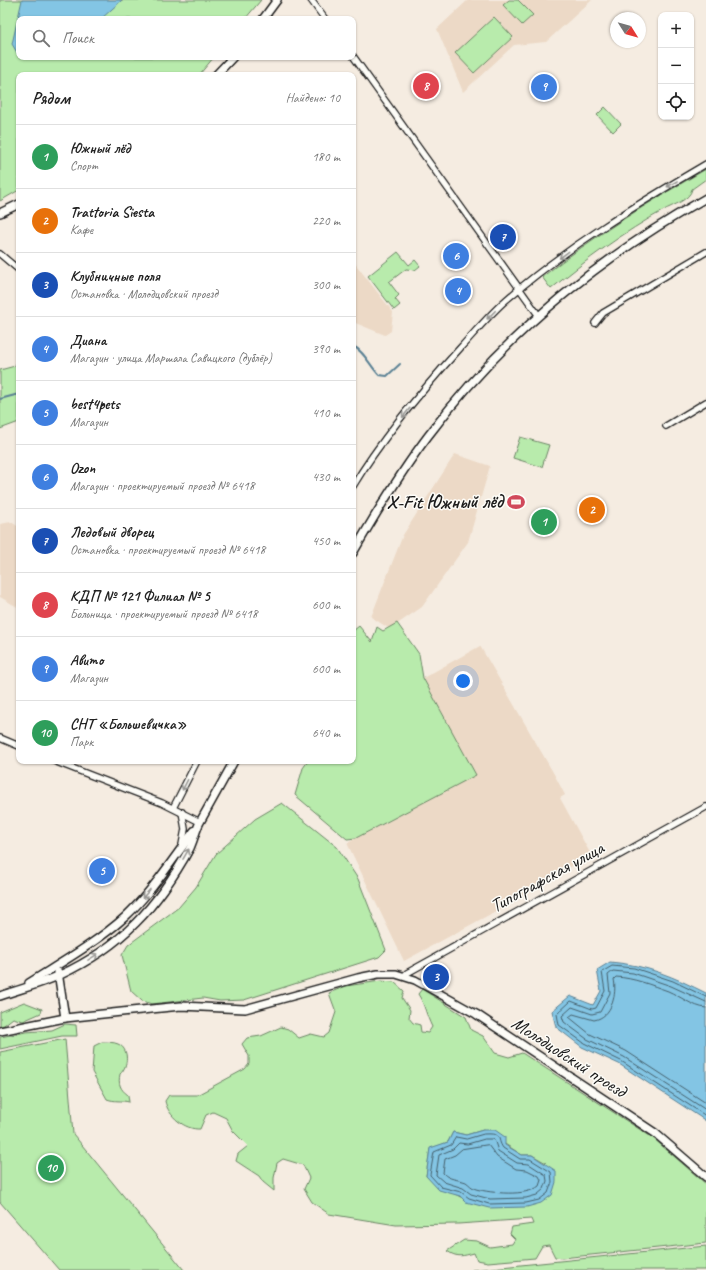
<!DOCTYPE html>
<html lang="ru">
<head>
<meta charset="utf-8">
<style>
  body { margin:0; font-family:Caveat,sans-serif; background:#f2f2f2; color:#222 }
  .controls { position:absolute; right:12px; top:12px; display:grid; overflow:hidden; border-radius:8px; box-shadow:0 1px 3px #0004 }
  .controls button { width:36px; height:36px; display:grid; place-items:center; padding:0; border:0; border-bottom:1px solid #e0e0e0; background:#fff; color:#222; font:20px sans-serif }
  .compass { position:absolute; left:610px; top:12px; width:36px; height:36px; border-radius:50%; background:#fff; box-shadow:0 1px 3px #0004; rotate:127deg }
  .you { position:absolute; left:463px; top:681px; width:14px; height:14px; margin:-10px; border:3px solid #fff; border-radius:50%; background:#1a73e8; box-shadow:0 0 0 6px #1a73e833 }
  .badge { display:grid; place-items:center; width:26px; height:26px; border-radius:50%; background:#d1495b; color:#fff; font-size:13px; font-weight:700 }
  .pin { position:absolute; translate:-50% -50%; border:2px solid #fff; box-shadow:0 1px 4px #0006 }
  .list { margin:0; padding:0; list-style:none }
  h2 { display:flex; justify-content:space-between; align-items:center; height:52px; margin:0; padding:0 16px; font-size:17px }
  h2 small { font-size:13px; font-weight:400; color:#767676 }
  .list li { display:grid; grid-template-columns:26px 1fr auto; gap:12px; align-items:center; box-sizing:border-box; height:64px; padding:0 16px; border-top:1px solid #e0e0e0 }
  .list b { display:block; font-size:15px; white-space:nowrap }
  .list p { margin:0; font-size:13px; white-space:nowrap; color:#767676 }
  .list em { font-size:13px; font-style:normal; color:#767676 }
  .icon { flex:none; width:22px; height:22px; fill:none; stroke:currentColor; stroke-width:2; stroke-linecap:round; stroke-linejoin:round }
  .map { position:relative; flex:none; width:706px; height:1270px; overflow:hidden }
  .search { position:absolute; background:#fff; box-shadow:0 1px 3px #0004; left:16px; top:16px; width:340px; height:44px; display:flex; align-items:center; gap:10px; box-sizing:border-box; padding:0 14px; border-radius:8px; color:#767676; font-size:15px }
  .panel { position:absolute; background:#fff; box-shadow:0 1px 3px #0004; left:16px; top:72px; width:340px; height:692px; border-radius:8px }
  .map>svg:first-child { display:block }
  .built { fill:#ecd9c6 }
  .green { fill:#b8ebac; stroke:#6a8464; fill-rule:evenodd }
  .water { fill:#83c5e4; stroke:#5a8194 }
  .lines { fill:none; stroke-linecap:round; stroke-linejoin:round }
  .shore { stroke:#45606c; stroke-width:1 }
  .stream { stroke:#5a8194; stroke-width:2 }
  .minor-casing { stroke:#1c1c1c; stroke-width:8 }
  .tertiary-casing { stroke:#1c1c1c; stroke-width:10 }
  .minor { stroke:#fdfcf7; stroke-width:5.5 }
  .tertiary { stroke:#fdfcf7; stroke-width:7 }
  .oneway { stroke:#989794 }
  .labels { text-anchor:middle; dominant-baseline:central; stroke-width:3; stroke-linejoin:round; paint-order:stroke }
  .poi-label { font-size:19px; font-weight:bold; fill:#1c1c1c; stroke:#fdfcf7; text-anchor:end }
  .street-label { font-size:19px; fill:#1c1c1c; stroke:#fdfcf7 }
</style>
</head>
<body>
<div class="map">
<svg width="706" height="1270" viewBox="0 0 706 1270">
  <rect width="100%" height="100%" fill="#f5ece1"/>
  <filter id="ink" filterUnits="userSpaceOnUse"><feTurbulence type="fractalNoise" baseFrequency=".025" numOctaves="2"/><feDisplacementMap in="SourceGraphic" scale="8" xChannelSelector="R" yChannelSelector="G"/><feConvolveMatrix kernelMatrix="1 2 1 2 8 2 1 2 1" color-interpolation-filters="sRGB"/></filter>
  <g filter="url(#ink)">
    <g class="built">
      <path d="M468 0H592L546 42 514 45 463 92 437 29Z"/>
      <path d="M353 261 393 312 391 331 385 335 353 322Z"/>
      <path d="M455 454 490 466 468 542 422 607 390 629 371 617 403 535Z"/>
      <path d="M11 522 19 527V608L0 597V524Z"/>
      <path d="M480 646 554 774 565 795 560 798 590 853 542 886 404 961 347 843 475 775 423 678Z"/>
    </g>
    <g class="green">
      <path d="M0 0H261L245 19H19V57H214L199 75H19V190L0 201Z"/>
      <path d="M509 0H518L533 15 522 25 503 5Z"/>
      <path d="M494 17 513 37 474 73 455 53Z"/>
      <path d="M605 107 621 124 613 132 597 115Z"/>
      <path d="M706 169V179L692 189C690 200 673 205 664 210 624 232 586 260 551 289L542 277C594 236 649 202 706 169Z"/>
      <path d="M398 252 409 265 415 260 420 266 415 270 406 269 389 282 399 295 395 299 400 305 394 310 368 276Z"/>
      <path d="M19 357V422L0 429V370L15 366Z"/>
      <path d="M520 437 549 445 542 467 513 458Z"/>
      <path d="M397 623 419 654 423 678 476 775 356 838 347 839 295 795 303 768 308 761H353V631L359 626 372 642 377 627 383 631Z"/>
      <path d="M282 803 337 847 358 879 386 950 379 957 244 1000 220 1001 203 998 152 1004 142 1001 131 991 122 955 128 945 179 907 196 887 216 854 255 819Z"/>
      <path d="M381 981 394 982 404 991 402 998 410 1010 409 1018 413 1023 420 1025 421 1032 428 1033 432 1027C426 1015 425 1005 418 994L422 989 466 1017 471 1030 483 1036 495 1053 509 1057 522 1053 653 1138 706 1184V1243L562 1258 555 1257 549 1245 542 1246 535 1258 488 1262 477 1260 474 1253C463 1256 457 1258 447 1251L464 1240 477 1241 490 1247 512 1244 515 1239 510 1234 512 1227 533 1224 531 1219 458 1224 396 1225 329 1214 312 1202 304 1189 309 1178 303 1165 283 1159 277 1163 274 1178V1191L263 1182 259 1176 236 1161 238 1154 248 1146 233 1131 226 1118 213 1112 206 1115 200 1129C185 1130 168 1116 165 1101L169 1095H197L245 1069 249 1064V1056L242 1044 247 1038 261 1036 281 1027 288 1029 299 1038 311 1034 324 1037 329 1033 336 1012 329 993 346 986ZM483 1130 522 1155H532L546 1163 502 1207C472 1209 451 1191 426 1176L430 1149 448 1142 453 1132 466 1135Z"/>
      <path d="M24 1002 42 1009 41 1013 23 1021 13 1018 4 1025 0 1026V1012Z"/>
      <path d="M65 1024 76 1025 77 1036H62L0 1049V1037L26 1032 52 1030Z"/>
      <path d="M65 1039 73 1134 184 1270H59L0 1202V1052Z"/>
      <path d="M102 1042C106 1042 114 1042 118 1044 130 1049 128 1067 120 1074 118 1084 120 1089 128 1095L129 1102C121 1100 115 1102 107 1099L92 1072 94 1046Z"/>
      <path d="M706 1246V1270H472Z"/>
    </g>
    <g class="water">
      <path d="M22 0H122L101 19H19V56L12 44Z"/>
      <path d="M610 962C647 965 674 977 706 993V1121L619 1064 582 1047 556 1027 552 1011 570 996 593 1005 601 991 597 970Z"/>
      <path d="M483 1130H495L505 1137V1145L522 1155H532L556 1171V1182L552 1195 541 1203 527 1207 489 1208 466 1202 460 1196 439 1190 426 1176 430 1148 448 1142 453 1132 466 1135Z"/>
    </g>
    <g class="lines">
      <g class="shore">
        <path d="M706 997 673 981 634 968 612 966 602 972 605 991 596 1008 592 1009 571 1001 557 1014 559 1025 584 1043 621 1061 706 1116"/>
        <path d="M706 1002 671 986 633 973 613 971 608 975 610 993 600 1012 592 1014 572 1007 562 1016 564 1022 587 1039 624 1057 706 1110"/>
        <path d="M706 1008C693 1007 680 996 668 991 651 985 634 978 616 977L614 979C617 994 612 1017 594 1020L573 1014 569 1017 590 1034 626 1051 706 1103"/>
        <path d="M484 1134C504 1133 496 1138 503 1148L520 1159H530L551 1172 552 1182 548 1193 539 1200 526 1203 489 1204 469 1198 461 1192 441 1187 430 1175 434 1152 451 1145 456 1137 466 1139Z"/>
        <path d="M485 1139H493L495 1142 498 1151 517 1163 529 1164 546 1175 547 1181 544 1189 537 1195 526 1198 490 1199 471 1194 463 1188 444 1182 436 1175 439 1155 453 1149 459 1143 467 1144Z"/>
        <path d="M488 1145 497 1157 516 1169 527 1170 539 1176 541 1180 539 1186C526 1197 491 1193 476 1189 472 1188 469 1184 466 1182 458 1179 449 1180 443 1173L445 1159 455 1155 462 1149Z"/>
      </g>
      <g class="stream">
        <path d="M353 346C364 351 370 366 379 375L387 376 400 364"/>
        <path d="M0 399 19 394"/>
      </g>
      <g class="minor-casing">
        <g id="minor">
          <path d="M311 0 325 19"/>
          <path d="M353 56 539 316"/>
          <path d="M0 254 19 270"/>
          <path d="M595 323 603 313 706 252"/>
          <path d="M666 426 706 402"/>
          <path d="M353 486C383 436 423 389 462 346 477 330 490 314 506 300 567 247 636 205 706 164"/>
          <path d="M0 738 19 746"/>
          <path d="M54 761 162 803 200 822"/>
          <path d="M173 808 197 761"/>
          <path d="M182 812 185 829 182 845"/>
          <path d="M404 976 407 973 706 807"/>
        </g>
      </g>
      <g class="tertiary-casing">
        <g id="tertiary">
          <path d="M263 19 277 0"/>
          <path d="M216 75 233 57"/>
          <path d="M0 213 19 204"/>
          <path d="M353 553C376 513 400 473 428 436 502 337 599 258 706 198"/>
          <path d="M58 972 65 1018"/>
          <path d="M29 983C62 962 96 943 125 917 152 892 172 860 194 831"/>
          <path d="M0 996C20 989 41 984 60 975 121 947 158 906 190 848 194 839 196 830 200 822 211 802 223 781 234 761"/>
          <path d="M0 1031 65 1018 131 1011 181 1006 245 1009 358 978 378 974H396L415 980 476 1014 655 1133 706 1177"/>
        </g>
      </g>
      <use href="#minor" class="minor"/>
      <use href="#tertiary" class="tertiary"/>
    </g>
    <defs><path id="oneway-shaft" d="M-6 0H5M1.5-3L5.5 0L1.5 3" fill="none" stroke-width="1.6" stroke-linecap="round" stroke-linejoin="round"/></defs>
    <g class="oneway">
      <use href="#oneway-shaft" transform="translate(672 184) rotate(150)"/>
      <use href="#oneway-shaft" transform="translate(564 255) rotate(143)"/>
      <use href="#oneway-shaft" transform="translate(491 315) rotate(134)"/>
      <use href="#oneway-shaft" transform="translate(406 413) rotate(129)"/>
      <use href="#oneway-shaft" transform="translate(185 785) rotate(117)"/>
      <use href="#oneway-shaft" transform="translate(186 854) rotate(-60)"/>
      <use href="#oneway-shaft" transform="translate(146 894) rotate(131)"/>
      <use href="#oneway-shaft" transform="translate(93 957) rotate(-32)"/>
    </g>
  </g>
  <defs>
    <g id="stadium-bare" transform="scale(1.38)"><path d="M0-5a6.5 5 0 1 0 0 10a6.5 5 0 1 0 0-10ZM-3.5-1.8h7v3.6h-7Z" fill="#d1495b" stroke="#fdfcf7" stroke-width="2.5" paint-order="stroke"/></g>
  </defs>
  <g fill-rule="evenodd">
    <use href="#stadium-bare" x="516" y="502"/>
  </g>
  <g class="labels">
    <g class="poi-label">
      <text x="503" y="502">X-Fit Южный лёд</text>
    </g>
    <g class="street-label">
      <text transform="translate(547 877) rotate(-29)">Типографская улица</text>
      <text transform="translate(569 1057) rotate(33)">Молодцовский проезд</text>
    </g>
  </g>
</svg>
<div class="controls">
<button>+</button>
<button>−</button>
<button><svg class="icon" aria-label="locate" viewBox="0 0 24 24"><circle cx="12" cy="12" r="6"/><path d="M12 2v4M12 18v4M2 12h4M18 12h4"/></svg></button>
</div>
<svg class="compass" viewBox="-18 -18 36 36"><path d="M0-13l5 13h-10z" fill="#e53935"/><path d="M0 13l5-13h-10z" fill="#767676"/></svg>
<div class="you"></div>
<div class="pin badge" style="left:544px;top:522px;background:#2e9e5b">1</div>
<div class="pin badge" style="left:592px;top:510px;background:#e8710a">2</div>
<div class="pin badge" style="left:436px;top:977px;background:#1a4fb4">3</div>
<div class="pin badge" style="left:458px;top:291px;background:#3f7fe0">4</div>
<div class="pin badge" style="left:102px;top:871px;background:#3f7fe0">5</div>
<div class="pin badge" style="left:456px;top:256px;background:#3f7fe0">6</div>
<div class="pin badge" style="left:503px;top:237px;background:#1a4fb4">7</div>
<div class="pin badge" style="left:426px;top:86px;background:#e0444e">8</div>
<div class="pin badge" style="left:544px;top:87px;background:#3f7fe0">9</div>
<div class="pin badge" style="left:51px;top:1168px;background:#2e9e5b">10</div>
<div class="search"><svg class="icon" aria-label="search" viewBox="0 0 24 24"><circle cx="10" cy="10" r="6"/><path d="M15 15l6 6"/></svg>Поиск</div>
<section class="panel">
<h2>Рядом<small>Найдено: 10</small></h2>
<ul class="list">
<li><span class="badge" style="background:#2e9e5b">1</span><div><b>Южный лёд</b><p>Спорт</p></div><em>180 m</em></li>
<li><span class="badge" style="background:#e8710a">2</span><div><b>Trattoria Siesta</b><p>Кафе</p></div><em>220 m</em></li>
<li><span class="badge" style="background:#1a4fb4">3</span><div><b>Клубничные поля</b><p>Остановка · Молодцовский проезд</p></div><em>300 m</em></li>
<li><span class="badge" style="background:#3f7fe0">4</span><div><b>Диана</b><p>Магазин · улица Маршала Савицкого (дублёр)</p></div><em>390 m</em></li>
<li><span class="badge" style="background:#3f7fe0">5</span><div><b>best4pets</b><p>Магазин</p></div><em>410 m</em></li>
<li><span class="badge" style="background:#3f7fe0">6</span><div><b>Ozon</b><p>Магазин · проектируемый проезд № 6418</p></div><em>430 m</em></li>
<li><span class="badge" style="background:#1a4fb4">7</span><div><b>Ледовый дворец</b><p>Остановка · проектируемый проезд № 6418</p></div><em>450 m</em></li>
<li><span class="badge" style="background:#e0444e">8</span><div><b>КДП № 121 Филиал № 5</b><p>Больница · проектируемый проезд № 6418</p></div><em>600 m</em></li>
<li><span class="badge" style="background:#3f7fe0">9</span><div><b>Авито</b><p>Магазин</p></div><em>600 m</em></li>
<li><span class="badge" style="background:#2e9e5b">10</span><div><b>СНТ «Большевичка»</b><p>Парк</p></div><em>640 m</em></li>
</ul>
</section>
</div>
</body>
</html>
